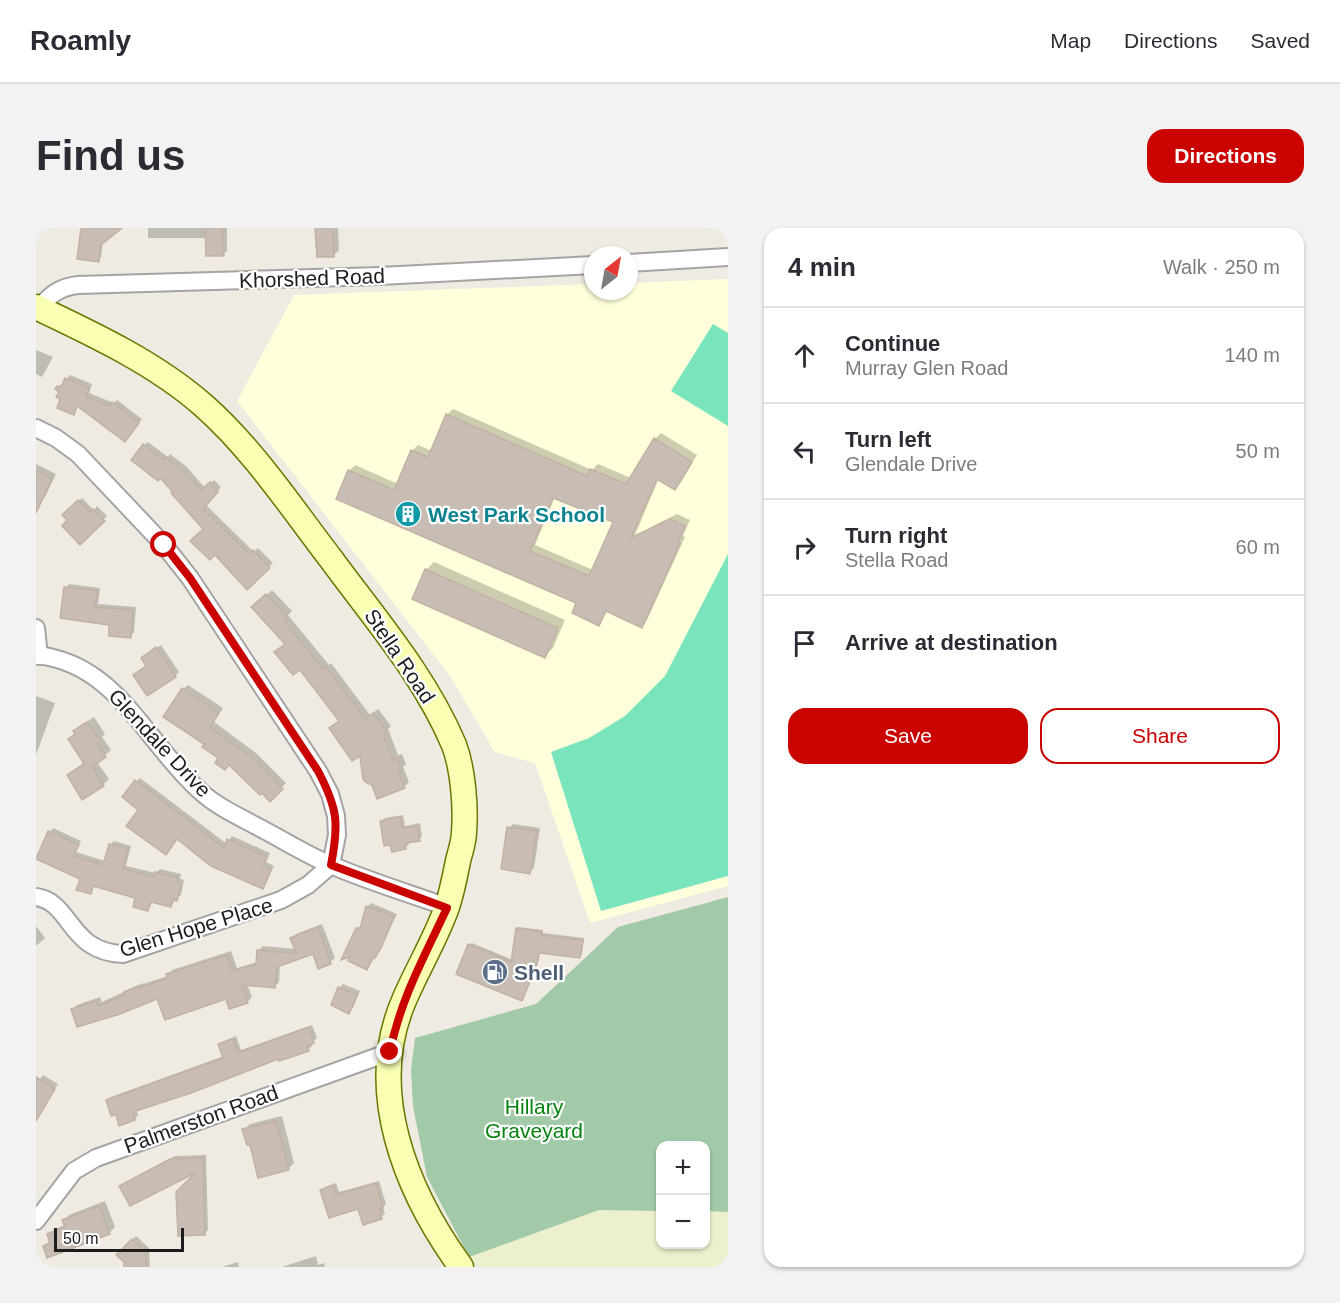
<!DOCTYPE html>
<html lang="en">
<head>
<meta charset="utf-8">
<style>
  body { margin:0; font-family:Arial,sans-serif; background:#f2f2f3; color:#2b2b33 }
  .controls { position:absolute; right:18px; bottom:18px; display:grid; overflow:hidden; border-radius:12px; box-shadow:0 2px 4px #0004 }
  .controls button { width:54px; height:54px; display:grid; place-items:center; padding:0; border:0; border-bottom:2px solid #e1e1e2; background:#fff; color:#2b2b33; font:30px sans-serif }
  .compass { position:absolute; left:548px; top:18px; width:54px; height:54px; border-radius:50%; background:#fff; box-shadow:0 2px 4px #0004; rotate:31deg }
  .scale { position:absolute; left:18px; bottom:15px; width:130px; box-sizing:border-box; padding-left:6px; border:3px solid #1d1d1d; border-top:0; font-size:16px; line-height:21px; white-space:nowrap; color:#1d1d1d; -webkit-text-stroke:4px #fff; paint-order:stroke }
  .stop { position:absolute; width:18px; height:18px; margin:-14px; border:4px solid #ca0200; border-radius:50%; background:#fff }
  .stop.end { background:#ca0200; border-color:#fff; box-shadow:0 2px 6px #0008 }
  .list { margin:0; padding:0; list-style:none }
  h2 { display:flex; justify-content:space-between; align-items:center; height:78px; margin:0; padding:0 24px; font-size:26px }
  h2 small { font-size:20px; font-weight:400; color:#7c7c81 }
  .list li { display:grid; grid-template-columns:39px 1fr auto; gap:18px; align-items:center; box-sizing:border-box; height:96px; padding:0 24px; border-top:2px solid #e1e1e2 }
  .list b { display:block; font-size:22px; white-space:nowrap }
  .list p { margin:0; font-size:20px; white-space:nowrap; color:#7c7c81 }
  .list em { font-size:20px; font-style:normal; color:#7c7c81 }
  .actions { display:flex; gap:12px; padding:18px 24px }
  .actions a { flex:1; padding:14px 0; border:2px solid #ca0200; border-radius:18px; text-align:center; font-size:21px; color:#ca0200 }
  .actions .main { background:#ca0200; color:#fff }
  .icon { flex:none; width:33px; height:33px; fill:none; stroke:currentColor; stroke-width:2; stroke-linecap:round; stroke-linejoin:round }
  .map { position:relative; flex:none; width:692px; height:1039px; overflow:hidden; border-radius:18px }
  header { display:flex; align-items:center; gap:36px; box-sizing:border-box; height:84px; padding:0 30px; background:#fff; border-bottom:2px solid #e1e1e2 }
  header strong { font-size:28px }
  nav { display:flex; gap:33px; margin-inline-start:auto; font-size:21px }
  .intro { display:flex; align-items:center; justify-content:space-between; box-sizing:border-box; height:144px; padding:0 36px }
  h1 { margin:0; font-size:42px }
  .button { padding:15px 27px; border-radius:18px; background:#ca0200; color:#fff; font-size:21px; font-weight:700 }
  main { display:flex; gap:36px; padding:0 36px }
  aside { flex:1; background:#fff; border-radius:18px; box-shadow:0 2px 4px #0004 }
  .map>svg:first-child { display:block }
  .education { fill:#ffffdb }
  .farmland { fill:#edf0cc }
  .cemetery { fill:#a2caa8 }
  .pitch { fill:#7ae4bc }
  .shadow { fill:#0003; fill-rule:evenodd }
  .building { fill:#c7bdb5; stroke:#c2b1a4; stroke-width:1.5; fill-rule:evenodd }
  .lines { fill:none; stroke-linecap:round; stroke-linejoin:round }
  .street-casing { stroke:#a4a4a4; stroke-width:20 }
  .secondary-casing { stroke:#6a7800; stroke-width:27 }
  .street { stroke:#fff; stroke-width:16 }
  .secondary { stroke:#f9feb2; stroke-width:24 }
  .route { stroke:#ca0200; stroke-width:8 }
  .labels { text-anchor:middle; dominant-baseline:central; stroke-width:4.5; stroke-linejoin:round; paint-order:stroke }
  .street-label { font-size:21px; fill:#1d1d1d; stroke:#fff }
  .culture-label { font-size:21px; font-weight:bold; fill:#0d838f; stroke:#fff; text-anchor:start }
  .service-label { font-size:21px; font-weight:bold; fill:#4e5e75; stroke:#fff; text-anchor:start }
  .park-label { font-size:21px; fill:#04830f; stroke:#fff }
</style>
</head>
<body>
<header>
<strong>Roamly</strong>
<nav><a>Map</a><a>Directions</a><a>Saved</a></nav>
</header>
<div class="intro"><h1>Find us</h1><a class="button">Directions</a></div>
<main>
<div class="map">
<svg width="692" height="1039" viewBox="0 0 692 1039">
  <rect width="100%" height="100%" fill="#efebe2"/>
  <path class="education" d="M692 51V658L554 695 499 535 459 524 414 448 201 173 258 67 557 56V63H593V55Z"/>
  <path class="farmland" d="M563 982 624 983V1016H670V983L692 984V1039H443L433 1029Z"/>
  <path class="cemetery" d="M692 669V984L670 983V918H624V983L563 982 433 1029 391 949 377 878 375 842 379 810 500 776 582 699Z"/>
  <g class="pitch">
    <path d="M677 96 692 105V198L635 163Z"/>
    <path d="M692 326V648L565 683 515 524 553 510 589 488 629 448Z"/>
  </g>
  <g class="shadow">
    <path d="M46 0H84L67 13 65 29 62 32Z"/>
    <path d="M112 0H191V23L187 26 171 10H112Z"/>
    <path d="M281 0H302L303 22 298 27Z"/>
    <path d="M0 122 17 129 6 149 0 146Z"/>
    <path d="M34 147 56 156 53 165 78 175 81 172 106 191 93 208 43 177 37 185 26 170 23 158 28 155Z"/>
    <path d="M417 181 556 242 562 236 595 250 619 211 625 205 661 227 645 254 639 260 623 250 599 307 641 286 654 292 647 308 649 309 611 392 605 398 572 382 563 396 542 375 313 243 319 237 362 256 376 223 382 217 396 223 411 187ZM519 269 579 294 557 342 499 317Z"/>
    <path d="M112 214 132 229 134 226 151 239 169 260 178 252 185 259 170 277 218 324 222 320 237 335 211 359 108 217Z"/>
    <path d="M0 236 20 246 9 269 4 274 0 272Z"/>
    <path d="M46 270 58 282 61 278 71 288 44 315 33 292 28 287Z"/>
    <path d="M398 334 529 392 517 420 509 428 390 342Z"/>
    <path d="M33 356 64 360 62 376 100 379 98 404 94 408 75 396 29 360Z"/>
    <path d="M236 362 256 383 252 387 293 437 295 435 334 487 342 481 355 498 352 501 362 527 366 526 370 536 367 539 373 554 368 559 325 525 250 415 218 379Z"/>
    <path d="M125 417 143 444 139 448 112 438 106 430Z"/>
    <path d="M152 457 187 480 178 494 220 525 250 555 234 572 194 536 184 530 170 515 147 461Z"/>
    <path d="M0 468 19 475 0 527Z"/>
    <path d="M58 489 69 506 66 509 75 522 61 534 73 551 67 557 32 547 49 534 34 511 44 498Z"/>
    <path d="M104 550 191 616 196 608 234 625 230 634 238 638 230 655 227 659 104 582 101 553Z"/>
    <path d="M367 587 369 598 384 595 386 608 383 611 372 613 373 616 369 620 345 593 349 590Z"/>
    <path d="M477 596 504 600 498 640 494 644 473 600Z"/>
    <path d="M17 600 45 613 40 624 69 633 74 617 78 613 95 618 90 638 120 645 124 641 145 646 144 651 148 652 145 667 139 671 135 678 117 673 112 681 101 669 59 657 55 664 45 650 2 630 14 604Z"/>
    <path d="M335 675 361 686 342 725 331 741 321 700 327 697 332 678Z"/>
    <path d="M286 696 299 730 294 734 278 724 244 736 243 754 239 758 211 756 216 769 211 774 191 769H122L83 785 37 781 41 777 64 769 66 774 107 755V756L132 748 136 742 195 723 201 740 222 734V723L227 718 260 721 256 710 260 706Z"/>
    <path d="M0 698 9 710 0 718Z"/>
    <path d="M483 699 507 702V705L548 710 546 726 544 729 504 724 503 732 485 771 433 717 436 715 477 732 481 701Z"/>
    <path d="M307 756 324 763 317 780 313 784 303 760Z"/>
    <path d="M276 797 281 810 275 815 276 818 272 822 243 829 100 881 102 887 99 891 81 885 71 873 75 869 188 828 184 817 188 813 200 808 205 822Z"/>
    <path d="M7 847 22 856 4 884 0 882V856Z"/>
    <path d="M246 888 258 935 252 941 215 915 208 902 214 896Z"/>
    <path d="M170 927 172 1002 168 1006 165 941 85 958 139 928Z"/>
    <path d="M343 953 350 976 347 979 349 986 345 989 286 962 289 959 300 955 303 964Z"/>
    <path d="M69 973 79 999 73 1005 8 1018 15 1012 13 1007 19 1001 29 997 28 993 33 987Z"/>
    <path d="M100 1008 113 1020 114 1039H89V1033L82 1027Z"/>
    <path d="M280 1028 282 1037 288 1035 289 1039H246Z"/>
    <path d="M202 1034 203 1039H186Z"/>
  </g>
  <g class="building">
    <path d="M45 0H86L65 17 63 34 41 31Z"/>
    <path d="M169 0H187L188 28H170Z"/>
    <path d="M279 0H297L298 29H281Z"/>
    <path d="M29 150 53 160 50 169 73 178 76 174 103 195 89 214 41 178 38 187 21 180 24 171 20 169 23 164 19 161 21 158 25 159Z"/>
    <path d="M410 186 551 248 554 241 590 256 618 210 656 234 639 262 621 251 595 310 634 291 649 298 642 314 644 315 606 400 570 383 563 398 536 385 540 375 300 271 312 242 358 262 375 222 392 229ZM517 270 577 294 553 348 494 323Z"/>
    <path d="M107 216 127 232 129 229 148 243 165 262 174 254 182 264 167 281 213 326 217 322 234 340 211 362 179 327 174 332 154 313 167 301 135 265 136 263 124 250 122 253 95 232Z"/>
    <path d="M0 243 16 251 0 285Z"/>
    <path d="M42 272 54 284 57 281 69 293 44 317 26 298 31 292 26 287Z"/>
    <path d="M389 341 522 400 509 430 376 371Z"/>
    <path d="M28 359 61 363 59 379 97 382 95 410 73 408V397L24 390Z"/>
    <path d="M230 366 252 389 248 393 287 441 290 439 329 491 337 485 351 504 347 507 357 531 361 530 366 543 362 544 369 560 341 571 336 557 329 554 327 551 324 528 316 533 293 500 303 493 264 442 257 447 238 424 249 416 215 379Z"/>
    <path d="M120 419 140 449 111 468 97 447 110 438 105 430Z"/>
    <path d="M146 460 183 485 174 499 215 529 247 561 234 574 226 565 224 567 193 537 189 542 179 535 182 530 166 519 168 516 127 489Z"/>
    <path d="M51 494 64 513 61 515 70 529 56 539 68 558 46 572 31 547 48 536 32 511 39 506 37 503Z"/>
    <path d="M99 552 188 620 191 611 231 629 227 638 235 642 227 661 175 638 141 611 130 627 90 598 102 582 86 569Z"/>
    <path d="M364 589 366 600 381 598 384 613 369 615 370 621 356 624 354 617 348 618 344 593Z"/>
    <path d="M471 599 501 603 494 646 465 641Z"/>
    <path d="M12 603 43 617 37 628 67 637 73 616 92 621 87 641 118 649 119 644 142 650 141 654 145 656 141 673 137 672 135 679 115 674 112 683 97 679 99 670 57 658 55 666 40 662 44 651 0 631Z"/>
    <path d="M330 678 358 689 346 718 339 730 337 729 331 742 312 733 314 729 305 732 320 700 324 701Z"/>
    <path d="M282 699 295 736 282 741 277 726 241 739 239 760 206 757 212 775 193 781 190 771 129 792 121 771 84 786 41 799 35 781 60 773 62 778 89 767 88 764 102 758 103 760 131 750 130 746 191 727 196 743 220 736 221 722 260 725 254 710Z"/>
    <path d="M480 700 506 704 505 707 547 712 544 730 503 725 501 736 486 773 420 746 432 716 475 734Z"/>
    <path d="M302 759 321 767 313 786 295 777Z"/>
    <path d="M273 799 278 815 271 818 273 823 243 833 242 831 155 865 97 884 99 892 83 898 80 887 75 888 70 872 187 830 182 816 197 811 202 825Z"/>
    <path d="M0 849 19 861 0 893Z"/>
    <path d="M240 893 253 942 222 950 214 917H211L206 901Z"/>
    <path d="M167 930 169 1007 142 1008 140 964 159 945 94 978 83 958 134 931Z"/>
    <path d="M340 955 347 980 343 981 346 991 327 997 322 981 293 990 284 962 297 957 300 967Z"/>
    <path d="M63 978 74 1006 11 1030 7 1018 14 1015 11 1006 29 999 26 992Z"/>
    <path d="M96 1011 109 1024 110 1039H88V1034L80 1027Z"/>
  </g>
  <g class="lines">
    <g class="street-casing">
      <g id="street">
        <path d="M593 35 692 29"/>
        <path d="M3 80C15 66 24 59 42 57L344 48 557 37"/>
        <path d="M0 200 20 210 42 226 128 317 154 350 282 543 294 566 300 588 301 607 295 637 272 657 245 672 87 726C32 724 36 674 0 669"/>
        <path d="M0 400 3 428"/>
        <path d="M0 427C81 435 109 514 164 563 181 579 206 590 226 601 249 613 271 627 295 637 332 653 372 665 411 679"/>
        <path d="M0 993 38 943 60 930 354 824"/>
      </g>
    </g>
    <g class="secondary-casing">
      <path id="secondary" d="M0 79C57 106 119 135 167 177 217 221 255 279 295 331 339 391 389 448 418 517 427 541 430 579 428 604 428 614 424 624 422 633 419 648 416 664 411 679 400 710 382 740 369 770 328 862 370 963 425 1039"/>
    </g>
    <use href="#street" class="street"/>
    <use href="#secondary" class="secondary"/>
  </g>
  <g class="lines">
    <path class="route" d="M128 317 154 350 282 543C302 581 303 596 295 637L411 680C389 727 364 772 354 824"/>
  </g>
  <defs>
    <g id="building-disc" transform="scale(1.35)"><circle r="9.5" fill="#0f9aa8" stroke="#fff"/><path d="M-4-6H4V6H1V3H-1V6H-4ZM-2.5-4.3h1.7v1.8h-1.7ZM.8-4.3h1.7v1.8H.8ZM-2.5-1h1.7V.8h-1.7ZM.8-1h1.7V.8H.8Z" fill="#fff"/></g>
    <g id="fuel-disc" transform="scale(1.35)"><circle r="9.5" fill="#5c6f8a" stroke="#fff"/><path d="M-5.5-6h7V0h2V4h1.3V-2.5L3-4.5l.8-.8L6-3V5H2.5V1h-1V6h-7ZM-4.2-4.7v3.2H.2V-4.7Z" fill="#fff"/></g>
  </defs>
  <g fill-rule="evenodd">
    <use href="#building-disc" x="372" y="286"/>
    <use href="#fuel-disc" x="459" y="744"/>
  </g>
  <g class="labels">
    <g class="street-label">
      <text transform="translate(276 50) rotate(-2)">Khorshed Road</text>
      <text transform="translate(364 428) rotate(56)">Stella Road</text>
      <text transform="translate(124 515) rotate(47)">Glendale Drive</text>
      <text transform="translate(160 699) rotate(-17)">Glen Hope Place</text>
      <text transform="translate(165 891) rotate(-20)">Palmerston Road</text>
    </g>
    <g class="culture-label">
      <text x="392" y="286">West Park School</text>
    </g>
    <g class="service-label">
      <text x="478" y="744">Shell</text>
    </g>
    <g class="park-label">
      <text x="498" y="878">Hillary<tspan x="498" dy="24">Graveyard</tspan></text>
    </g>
  </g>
</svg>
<div class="controls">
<button>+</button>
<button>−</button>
</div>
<svg class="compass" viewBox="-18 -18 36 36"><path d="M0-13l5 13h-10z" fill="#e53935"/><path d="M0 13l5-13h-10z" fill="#7c7c81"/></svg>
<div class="scale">50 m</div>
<div class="stop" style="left:128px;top:317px"></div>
<div class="stop end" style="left:354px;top:824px"></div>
</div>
<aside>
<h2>4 min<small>Walk · 250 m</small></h2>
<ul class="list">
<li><svg class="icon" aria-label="ahead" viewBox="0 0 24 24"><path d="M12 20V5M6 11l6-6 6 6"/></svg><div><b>Continue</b><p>Murray Glen Road</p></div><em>140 m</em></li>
<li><svg class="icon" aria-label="left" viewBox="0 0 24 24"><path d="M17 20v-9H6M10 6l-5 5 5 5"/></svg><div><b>Turn left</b><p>Glendale Drive</p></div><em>50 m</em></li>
<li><svg class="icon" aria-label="right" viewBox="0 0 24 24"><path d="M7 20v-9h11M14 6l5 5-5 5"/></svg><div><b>Turn right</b><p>Stella Road</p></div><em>60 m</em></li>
<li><svg class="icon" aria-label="arrive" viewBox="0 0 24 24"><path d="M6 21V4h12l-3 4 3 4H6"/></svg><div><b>Arrive at destination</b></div></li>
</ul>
<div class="actions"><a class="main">Save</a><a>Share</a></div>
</aside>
</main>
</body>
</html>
